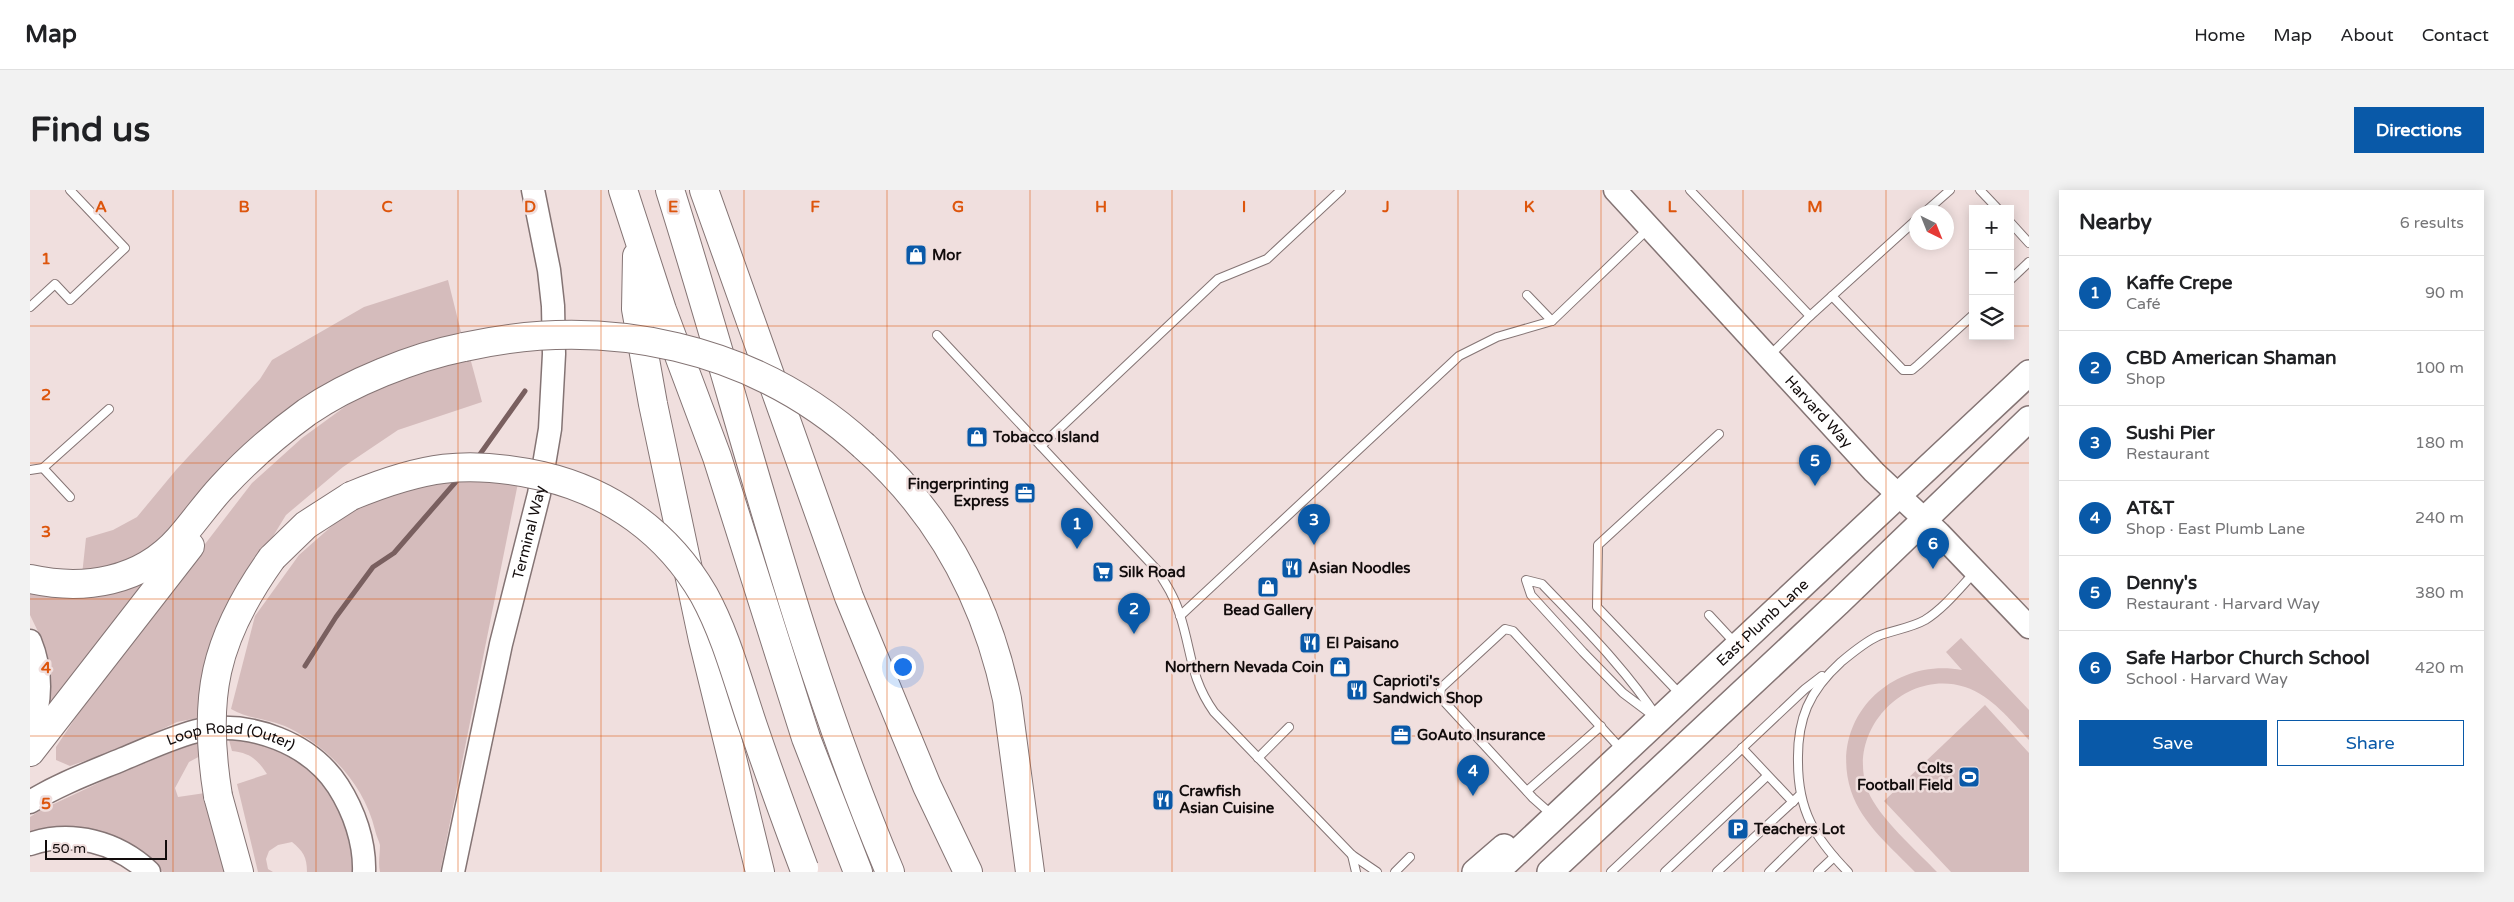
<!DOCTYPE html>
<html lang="en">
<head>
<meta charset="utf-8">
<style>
  body { margin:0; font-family:"Varela Round",sans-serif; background:#f2f2f2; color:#202124 }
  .controls { position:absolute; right:15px; top:15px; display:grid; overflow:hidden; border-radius:0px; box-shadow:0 2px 12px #0003 }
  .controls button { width:45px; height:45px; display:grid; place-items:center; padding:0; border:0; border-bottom:1px solid #e0e0e0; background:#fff; color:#202124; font:25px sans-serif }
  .compass { position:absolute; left:1879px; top:15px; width:45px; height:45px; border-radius:50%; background:#fff; box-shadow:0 2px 12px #0003; rotate:137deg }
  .scale { position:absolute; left:15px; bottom:12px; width:122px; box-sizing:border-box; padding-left:5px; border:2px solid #120c0c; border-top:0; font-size:14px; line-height:18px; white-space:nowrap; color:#120c0c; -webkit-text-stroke:4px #f0dfde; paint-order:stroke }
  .you { position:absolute; left:872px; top:476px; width:18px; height:18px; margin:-12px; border:4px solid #fff; border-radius:50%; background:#1a73e8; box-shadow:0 0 0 8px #1a73e833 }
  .badge { display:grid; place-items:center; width:32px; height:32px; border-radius:50%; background:#0959a8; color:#fff; font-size:16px; font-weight:700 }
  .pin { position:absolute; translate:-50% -41px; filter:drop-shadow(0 1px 2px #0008) }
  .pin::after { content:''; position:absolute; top:26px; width:18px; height:15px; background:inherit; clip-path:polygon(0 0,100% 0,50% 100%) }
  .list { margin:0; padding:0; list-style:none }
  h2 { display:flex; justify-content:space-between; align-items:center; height:65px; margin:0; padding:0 20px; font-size:21px }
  h2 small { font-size:16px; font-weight:400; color:#757577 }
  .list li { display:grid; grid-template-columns:32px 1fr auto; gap:15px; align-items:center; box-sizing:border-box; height:75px; padding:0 20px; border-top:1px solid #e0e0e0 }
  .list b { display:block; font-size:19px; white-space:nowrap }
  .list p { margin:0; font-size:16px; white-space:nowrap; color:#757577 }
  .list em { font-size:16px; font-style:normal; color:#757577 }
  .actions { display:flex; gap:10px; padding:15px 20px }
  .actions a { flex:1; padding:11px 0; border:1px solid #0959a8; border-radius:0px; text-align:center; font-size:18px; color:#0959a8 }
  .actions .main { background:#0959a8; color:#fff }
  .icon { flex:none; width:28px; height:28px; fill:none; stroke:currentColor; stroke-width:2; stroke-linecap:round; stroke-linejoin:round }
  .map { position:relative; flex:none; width:1999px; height:682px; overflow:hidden; border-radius:0px }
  header { display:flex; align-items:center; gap:30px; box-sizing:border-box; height:70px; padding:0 25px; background:#fff; border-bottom:1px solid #e0e0e0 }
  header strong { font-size:24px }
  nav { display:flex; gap:28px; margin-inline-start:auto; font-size:18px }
  .intro { display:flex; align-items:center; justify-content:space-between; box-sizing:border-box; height:120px; padding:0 30px }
  h1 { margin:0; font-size:35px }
  .button { padding:12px 22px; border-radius:0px; background:#0959a8; color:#fff; font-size:18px; font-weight:700 }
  main { display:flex; gap:30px; padding:0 30px }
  aside { flex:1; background:#fff; border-radius:0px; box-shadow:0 2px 12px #0003 }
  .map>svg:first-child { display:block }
  .green { fill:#d5bcbc }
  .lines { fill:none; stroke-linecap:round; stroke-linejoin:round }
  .stream { stroke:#795f5f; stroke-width:5 }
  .lane-casing { stroke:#847474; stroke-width:10 }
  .secondary-casing { stroke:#847474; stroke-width:25 }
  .primary-casing { stroke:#847474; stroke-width:28 }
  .highway-casing { stroke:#847474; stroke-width:30 }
  .lane { stroke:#fff; stroke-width:8 }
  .secondary { stroke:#fff; stroke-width:22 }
  .primary { stroke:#fff; stroke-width:25 }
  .highway { stroke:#fff; stroke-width:28 }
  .highway-bridge-casing { stroke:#847474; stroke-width:30; stroke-linecap:butt }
  .highway-bridge { stroke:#fff; stroke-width:28 }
  .grid { fill:none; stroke:#dd550c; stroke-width:1; stroke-opacity:0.55 }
  .labels { text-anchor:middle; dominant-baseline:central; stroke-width:5; stroke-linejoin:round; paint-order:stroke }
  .poi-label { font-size:15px; font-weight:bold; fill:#120c0c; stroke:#f0dfde; text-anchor:start }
  .street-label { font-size:15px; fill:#120c0c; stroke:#f0dfde }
  .grid-label { font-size:16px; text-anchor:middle; font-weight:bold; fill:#dd550c; stroke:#f0dfde; stroke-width:5; stroke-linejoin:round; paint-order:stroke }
</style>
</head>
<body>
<header>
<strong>Map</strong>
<nav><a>Home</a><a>Map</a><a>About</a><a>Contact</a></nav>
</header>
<div class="intro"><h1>Find us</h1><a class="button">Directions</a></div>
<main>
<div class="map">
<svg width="1999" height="682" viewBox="0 0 1999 682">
  <rect width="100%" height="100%" fill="#f0dfde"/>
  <g class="green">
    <path d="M418 90 431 142C369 162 320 175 265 214L115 366 52 385 56 348 83 340 107 327 146 280 230 189 242 170 334 117Z"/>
    <path d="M439 164 452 212 368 240 313 277 256 325 214 394 173 527 147 532 95 557 40 576 26 570V557L46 527 125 419 222 293 272 248 320 213 377 185Z"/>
    <path d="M489 288 410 682H350C348 673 350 664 350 655 349 651 346 645 345 640 334 595 301 559 259 538 240 529 218 529 201 519L225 426 269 365 312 327 365 300 409 289Z"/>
    <path d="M129 378 16 532 21 489 14 454 0 425V397Z"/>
    <path d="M1931 448 1999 520V550C1980 530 1962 506 1935 497 1874 478 1815 542 1838 601 1848 627 1887 661 1907 682H1885C1862 658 1832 634 1821 601 1798 529 1861 467 1932 480L1916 462Z"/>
    <path d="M1955 515 1999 563V682H1921L1854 611Z"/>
    <path d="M174 550V564L159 572 145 598 148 607 182 602 203 682H133L119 668 0 646V627L11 620 96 580Z"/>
    <path d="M199 550C274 551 322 609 322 682H277C277 667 273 661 262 652L248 655 239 661 236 669 238 679 243 682H228L207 594 237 584C227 569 220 563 202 561Z"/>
  </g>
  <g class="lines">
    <g class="stream">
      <path d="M448 267 495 201"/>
      <path d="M275 476 306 427 343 377 364 363 430 287"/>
    </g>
    <g class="lane-casing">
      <g id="lane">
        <path d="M1660 0 1780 126 1886 30"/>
        <path d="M1950 0 1968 19"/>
        <path d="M1895 22 1920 0"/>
        <path d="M1980 32 1999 53"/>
        <path d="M1980 90 1999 72"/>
        <path d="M1497 105 1522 131"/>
        <path d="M1802 106 1873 180H1882L1888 175 1943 125"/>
        <path d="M0 117 25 94 40 110 95 58 40 0"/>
        <path d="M907 145 1127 380C1136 394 1145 408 1150 425 1162 462 1160 488 1184 522L1322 665 1347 682"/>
        <path d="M1740 165 1780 126"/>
        <path d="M1011 256 1188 89 1237 69 1311 0"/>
        <path d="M13 278 40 307"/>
        <path d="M0 280 13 278 79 219"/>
        <path d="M1496 390 1512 394C1554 438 1596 479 1629 530L1593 503 1553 462 1501 405Z"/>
        <path d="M1679 425 1705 453"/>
        <path d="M1150 426 1429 166 1467 147 1522 131 1618 39"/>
        <path d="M1650 504 1567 417 1568 355 1689 244"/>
        <path d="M1712 558 1763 612"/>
        <path d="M1228 568 1259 537"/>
        <path d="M1497 601 1571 536"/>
        <path d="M1521 624 1503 608 1410 507 1411 498 1475 439 1483 441 1591 559"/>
        <path d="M1322 665 1326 682"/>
        <path d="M1365 682 1380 667"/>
        <path d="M1581 682 1775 499 1792 486"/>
        <path d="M1635 682 1737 586"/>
        <path d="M1687 682 1770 605"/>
        <path d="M1739 682 1783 639"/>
        <path d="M1788 682 1804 667"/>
        <path d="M1818 682C1785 648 1768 621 1768 572 1767 529 1779 501 1811 472 1823 462 1835 452 1848 446 1863 440 1881 438 1895 430 1914 418 1929 399 1944 383"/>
      </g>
    </g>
    <g class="secondary-casing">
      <g id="secondary">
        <path id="s1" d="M1585 0 1844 282 1909 343 1999 437"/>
        <path d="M0 451C12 480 12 513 0 542"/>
        <path id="s2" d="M0 612C29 594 62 582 93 569 118 559 144 546 171 540 221 531 280 553 308 596 324 621 335 652 334 682"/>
        <path d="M0 654C42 640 87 652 119 682"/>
        <path id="s3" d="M423 682 471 454 509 304 520 239 524 164 523 116 519 80 503 0"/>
      </g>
    </g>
    <g class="primary-casing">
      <g id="primary">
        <path d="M1445 682 1474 657"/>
        <path id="s4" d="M1466 682 1999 183"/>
        <path d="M1520 682 1809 412 1999 229"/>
      </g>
    </g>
    <g class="highway-casing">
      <g id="highway">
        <path d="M593 0 632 120 687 267 776 548 828 682"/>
        <path d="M640 0C712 228 767 462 860 682"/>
        <path d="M674 0 819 407 897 596 938 682"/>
        <path d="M607 66 606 119 623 214 673 450 730 682"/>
        <path d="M834 256C911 324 956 409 977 509L1000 682"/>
        <path d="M242 368 276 335 321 306"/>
        <path d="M0 389C54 401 111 392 149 349 164 332 177 313 192 297 217 270 248 243 277 222 319 193 384 167 434 157"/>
        <path d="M0 562 160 356"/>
        <path d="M188 606 209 682"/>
      </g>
    </g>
    <use href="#lane" class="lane"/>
    <use href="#secondary" class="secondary"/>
    <use href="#primary" class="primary"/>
    <use href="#highway" class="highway"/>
    <g class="highway-bridge-casing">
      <g id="highway-bridge">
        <path d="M434 157C576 125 725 156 834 256"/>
        <path d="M321 306C391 277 436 269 512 286 581 302 638 343 674 405 696 445 708 492 723 536 739 583 756 630 774 678"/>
        <path d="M188 606C172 508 184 449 242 368"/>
      </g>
    </g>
    <use href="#highway-bridge" class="highway-bridge"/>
  </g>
  <path class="grid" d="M143 0V682M286 0V682M428 0V682M571 0V682M714 0V682M857 0V682M1000 0V682M1142 0V682M1285 0V682M1428 0V682M1571 0V682M1713 0V682M1856 0V682M0 136H1943M1980 136H1999M0 273H1999M0 409H1999M0 546H1999"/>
  <defs>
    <g id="shop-square" transform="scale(1.125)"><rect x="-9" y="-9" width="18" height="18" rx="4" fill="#0959a8" stroke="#f0dfde"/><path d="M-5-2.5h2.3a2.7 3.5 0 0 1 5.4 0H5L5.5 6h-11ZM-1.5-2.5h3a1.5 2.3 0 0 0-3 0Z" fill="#fff"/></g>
    <g id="office-square" transform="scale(1.125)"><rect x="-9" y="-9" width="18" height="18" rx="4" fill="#0959a8" stroke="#f0dfde"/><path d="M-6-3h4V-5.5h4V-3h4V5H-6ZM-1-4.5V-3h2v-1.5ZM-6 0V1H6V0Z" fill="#fff"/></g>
    <g id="restaurant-square" transform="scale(1.125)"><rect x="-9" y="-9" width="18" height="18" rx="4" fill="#0959a8" stroke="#f0dfde"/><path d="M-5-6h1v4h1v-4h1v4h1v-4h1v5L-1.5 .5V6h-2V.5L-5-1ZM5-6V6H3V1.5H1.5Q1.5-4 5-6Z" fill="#fff"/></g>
    <g id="supermarket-square" transform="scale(1.125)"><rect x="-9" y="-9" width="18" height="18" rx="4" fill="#0959a8" stroke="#f0dfde"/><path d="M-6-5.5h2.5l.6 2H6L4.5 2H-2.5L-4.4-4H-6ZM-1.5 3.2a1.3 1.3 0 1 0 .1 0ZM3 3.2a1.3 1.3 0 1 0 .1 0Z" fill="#fff"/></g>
    <g id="stadium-square" transform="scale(1.125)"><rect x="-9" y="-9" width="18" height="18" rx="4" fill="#0959a8" stroke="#f0dfde"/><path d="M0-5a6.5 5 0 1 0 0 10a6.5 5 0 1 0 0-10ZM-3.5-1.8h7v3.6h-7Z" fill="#fff"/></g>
    <g id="parking-square" transform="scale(1.125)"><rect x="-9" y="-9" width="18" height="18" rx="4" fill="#0959a8" stroke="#f0dfde"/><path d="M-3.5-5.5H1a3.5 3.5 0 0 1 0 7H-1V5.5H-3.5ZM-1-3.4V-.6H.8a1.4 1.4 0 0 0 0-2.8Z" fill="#fff"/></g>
  </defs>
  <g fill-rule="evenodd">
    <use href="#shop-square" x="886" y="65"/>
    <use href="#shop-square" x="947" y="247"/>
    <use href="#office-square" x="995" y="303"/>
    <use href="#restaurant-square" x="1262" y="378"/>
    <use href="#supermarket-square" x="1073" y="382"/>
    <use href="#shop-square" x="1238" y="397"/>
    <use href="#restaurant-square" x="1280" y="453"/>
    <use href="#shop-square" x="1310" y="477"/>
    <use href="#restaurant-square" x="1327" y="500"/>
    <use href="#office-square" x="1371" y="545"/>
    <use href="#stadium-square" x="1939" y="587"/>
    <use href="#restaurant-square" x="1133" y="610"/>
    <use href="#parking-square" x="1708" y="639"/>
  </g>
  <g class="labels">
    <g class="poi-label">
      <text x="902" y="65">Mor</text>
      <text x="963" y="247">Tobacco Island</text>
      <text x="979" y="294" text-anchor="end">Fingerprinting<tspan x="979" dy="17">Express</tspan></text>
      <text x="1278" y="378">Asian Noodles</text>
      <text x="1089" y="382">Silk Road</text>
      <text x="1238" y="420" text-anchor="middle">Bead Gallery</text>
      <text x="1296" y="453">El Paisano</text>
      <text x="1294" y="477" text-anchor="end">Northern Nevada Coin</text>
      <text x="1343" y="491">Caprioti's<tspan x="1343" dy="17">Sandwich Shop</tspan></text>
      <text x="1387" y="545">GoAuto Insurance</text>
      <text x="1923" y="578" text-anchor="end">Colts<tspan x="1923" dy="17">Football Field</tspan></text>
      <text x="1149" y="601">Crawfish<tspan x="1149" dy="17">Asian Cuisine</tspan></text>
      <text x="1724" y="639">Teachers Lot</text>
    </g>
    <g class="street-label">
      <text stroke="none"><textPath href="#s1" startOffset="301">Harvard Way</textPath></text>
      <text stroke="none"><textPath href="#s3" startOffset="348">Terminal Way</textPath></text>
      <text stroke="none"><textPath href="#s4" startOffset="365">East Plumb Lane</textPath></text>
      <text stroke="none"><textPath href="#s2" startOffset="216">Loop Road (Outer)</textPath></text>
    </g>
  </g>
  <g class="grid-label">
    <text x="71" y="22">A</text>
    <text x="214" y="22">B</text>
    <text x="357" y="22">C</text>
    <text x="500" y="22">D</text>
    <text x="643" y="22">E</text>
    <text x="785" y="22">F</text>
    <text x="928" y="22">G</text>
    <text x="1071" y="22">H</text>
    <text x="1214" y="22">I</text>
    <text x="1356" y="22">J</text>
    <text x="1499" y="22">K</text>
    <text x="1642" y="22">L</text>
    <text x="1785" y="22">M</text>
    <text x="16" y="74">1</text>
    <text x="16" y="210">2</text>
    <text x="16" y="347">3</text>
    <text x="16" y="483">4</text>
    <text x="16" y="619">5</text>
  </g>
</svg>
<div class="controls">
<button>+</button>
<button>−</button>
<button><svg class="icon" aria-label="layers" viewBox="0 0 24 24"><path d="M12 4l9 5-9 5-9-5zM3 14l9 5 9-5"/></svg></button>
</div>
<svg class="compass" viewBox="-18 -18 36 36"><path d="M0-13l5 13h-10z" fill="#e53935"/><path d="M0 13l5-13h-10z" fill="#757577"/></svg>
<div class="scale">50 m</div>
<div class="you"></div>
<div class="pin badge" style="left:1047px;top:359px">1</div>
<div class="pin badge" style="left:1104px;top:444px">2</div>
<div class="pin badge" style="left:1284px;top:355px">3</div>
<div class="pin badge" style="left:1443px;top:606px">4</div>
<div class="pin badge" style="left:1785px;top:296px">5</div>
<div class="pin badge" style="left:1903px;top:379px">6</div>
</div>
<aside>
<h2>Nearby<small>6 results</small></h2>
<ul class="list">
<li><span class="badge">1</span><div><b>Kaffe Crepe</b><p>Café</p></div><em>90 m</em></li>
<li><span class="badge">2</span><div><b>CBD American Shaman</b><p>Shop</p></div><em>100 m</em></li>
<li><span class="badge">3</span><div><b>Sushi Pier</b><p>Restaurant</p></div><em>180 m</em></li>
<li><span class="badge">4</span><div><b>AT&amp;T</b><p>Shop · East Plumb Lane</p></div><em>240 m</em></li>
<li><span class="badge">5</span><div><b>Denny's</b><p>Restaurant · Harvard Way</p></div><em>380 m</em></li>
<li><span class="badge">6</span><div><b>Safe Harbor Church School</b><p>School · Harvard Way</p></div><em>420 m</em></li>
</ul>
<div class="actions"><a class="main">Save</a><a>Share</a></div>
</aside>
</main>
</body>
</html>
